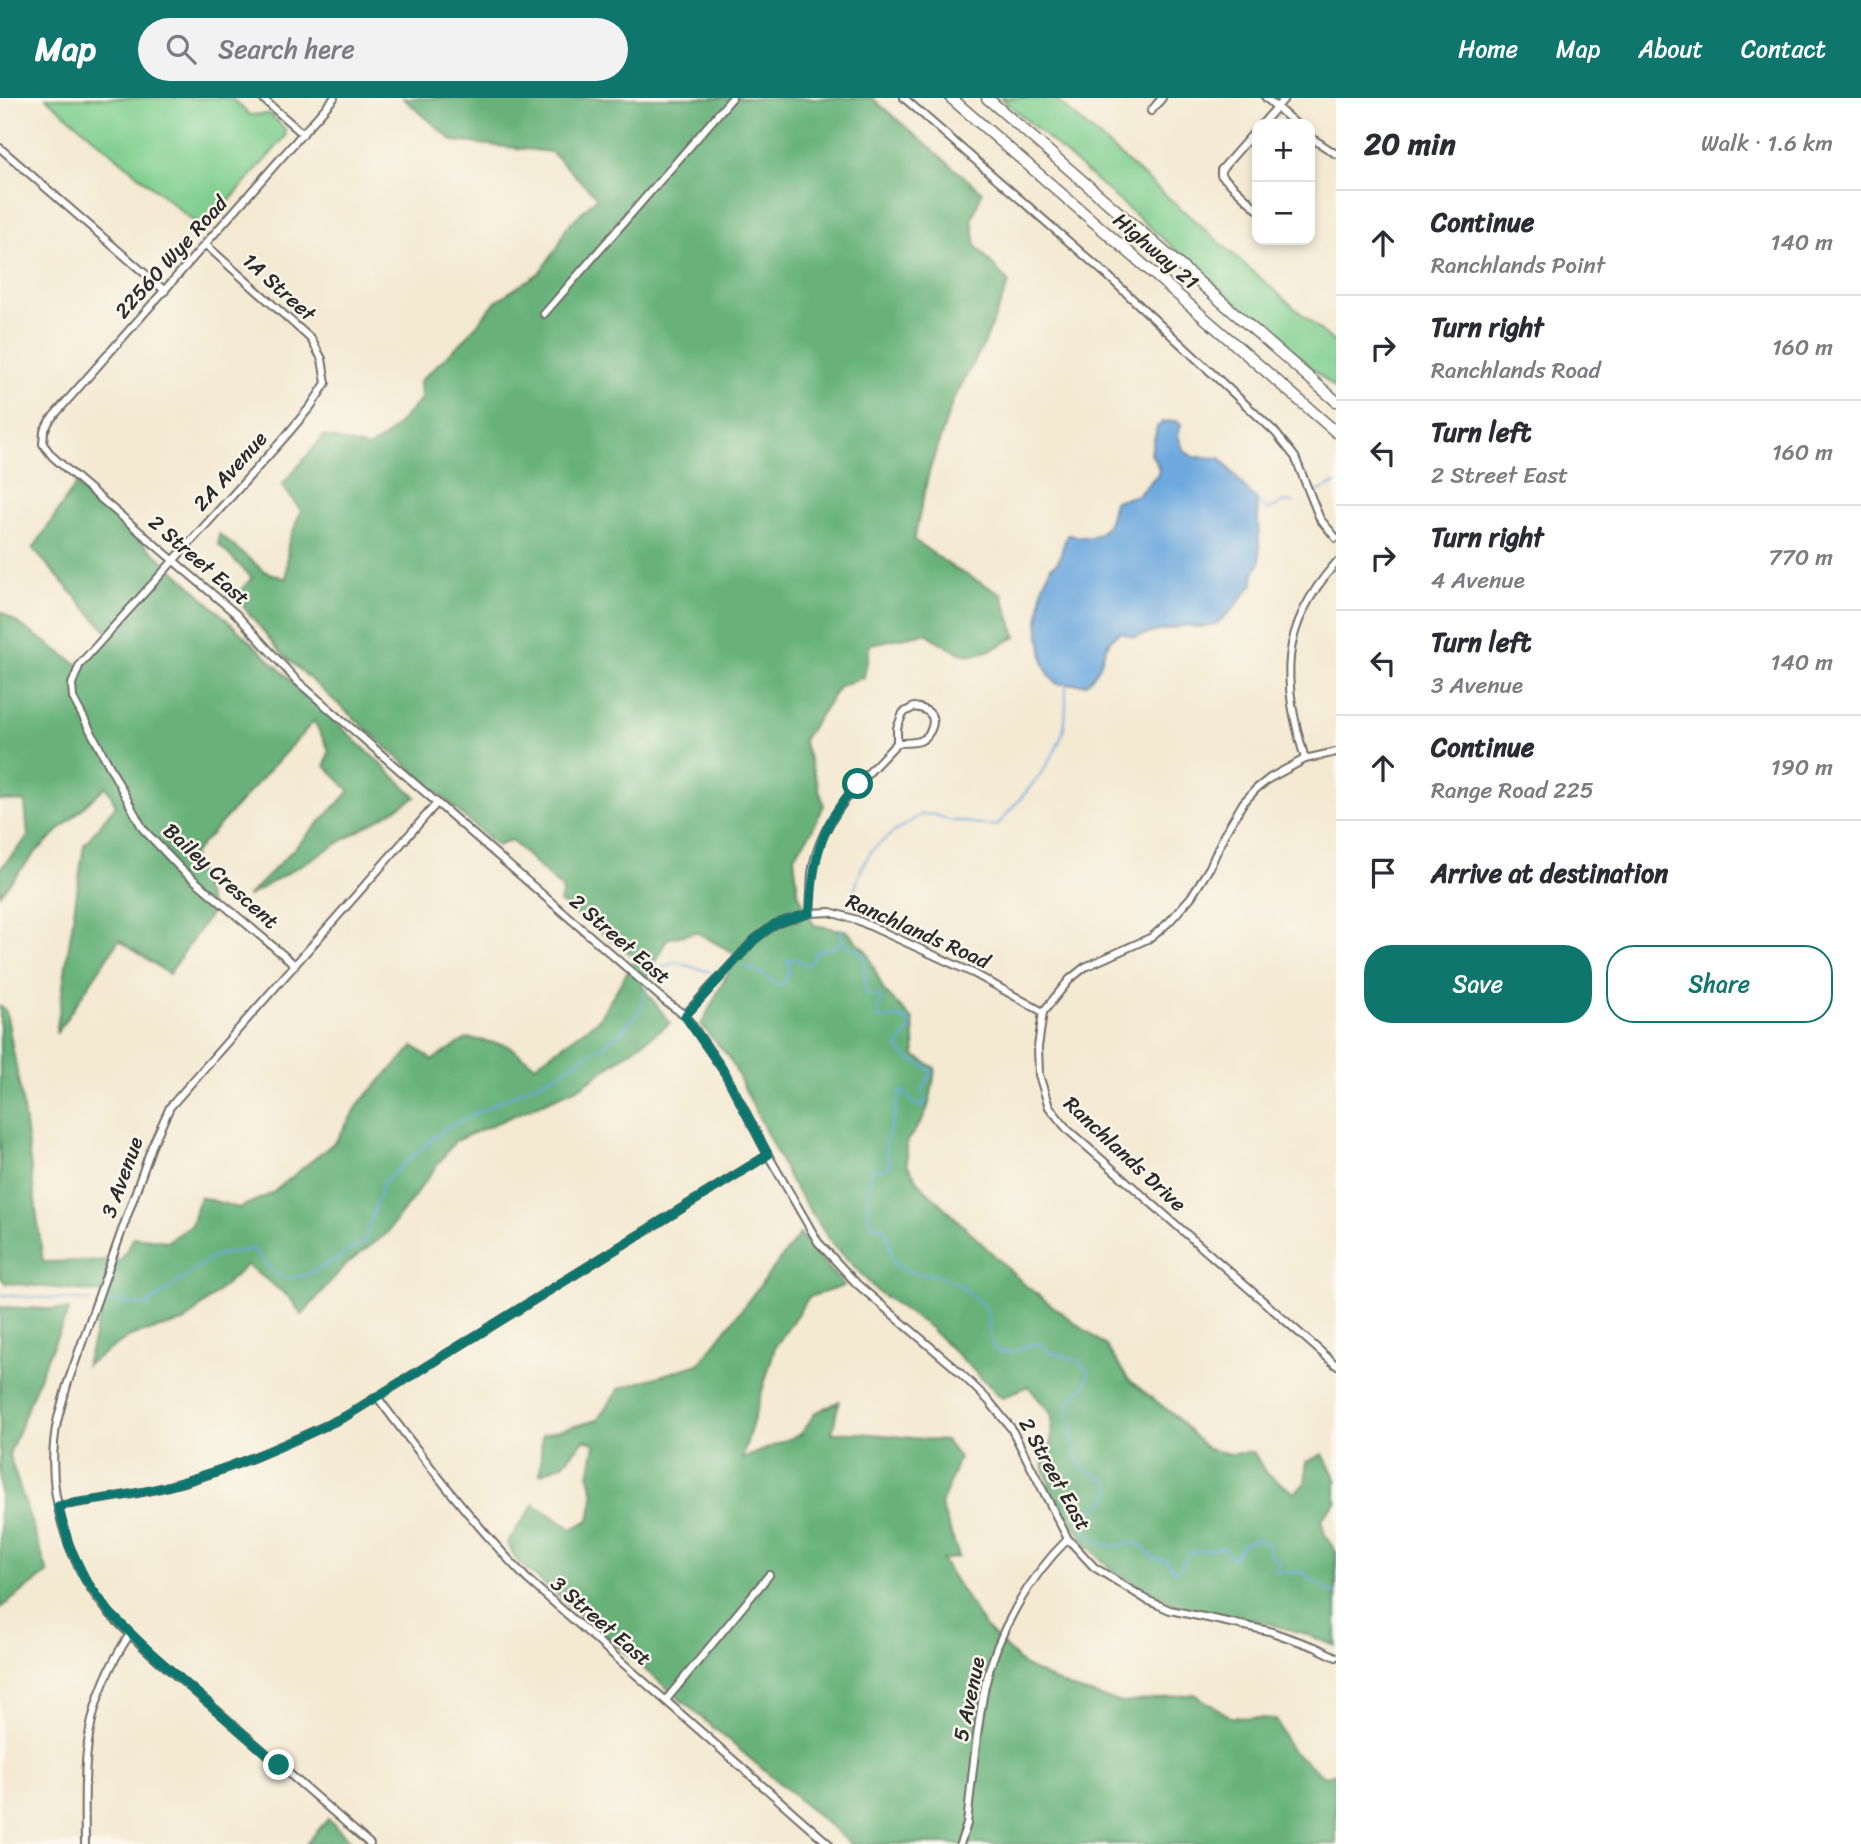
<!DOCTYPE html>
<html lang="en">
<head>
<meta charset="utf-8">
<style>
  body { margin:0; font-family:Sriracha,sans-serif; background:#f2f2f3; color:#2b2b33 }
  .controls { position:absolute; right:21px; top:21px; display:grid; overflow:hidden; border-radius:14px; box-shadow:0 4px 10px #0003 }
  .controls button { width:63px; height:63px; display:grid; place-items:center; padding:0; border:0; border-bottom:2px solid #e1e1e2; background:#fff; color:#2b2b33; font:35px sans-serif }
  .stop { position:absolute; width:21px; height:21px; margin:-16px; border:5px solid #0f766e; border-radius:50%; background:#fff }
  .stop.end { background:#0f766e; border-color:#fff; box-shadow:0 2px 7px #0008 }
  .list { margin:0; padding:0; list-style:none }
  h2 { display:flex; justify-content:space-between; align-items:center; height:91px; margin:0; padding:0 28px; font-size:30px }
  h2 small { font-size:23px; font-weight:400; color:#7c7c81 }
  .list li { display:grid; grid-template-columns:46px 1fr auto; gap:21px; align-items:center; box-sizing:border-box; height:105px; padding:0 28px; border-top:2px solid #e1e1e2 }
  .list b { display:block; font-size:26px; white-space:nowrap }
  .list p { margin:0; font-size:23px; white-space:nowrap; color:#7c7c81 }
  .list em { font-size:23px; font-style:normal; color:#7c7c81 }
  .actions { display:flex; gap:14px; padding:21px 28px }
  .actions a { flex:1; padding:16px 0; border:2px solid #0f766e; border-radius:28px; text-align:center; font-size:24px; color:#0f766e }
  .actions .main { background:#0f766e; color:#fff }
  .icon { flex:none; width:38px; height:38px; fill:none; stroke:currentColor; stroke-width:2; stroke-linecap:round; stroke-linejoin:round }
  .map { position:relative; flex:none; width:1336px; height:1746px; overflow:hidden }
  header { display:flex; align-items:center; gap:42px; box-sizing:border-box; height:98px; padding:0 35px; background:#0f766e; color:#fff }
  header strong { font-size:33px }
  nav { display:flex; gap:38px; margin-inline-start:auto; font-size:24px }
  .search { width:490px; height:63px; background:#f2f2f3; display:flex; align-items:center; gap:18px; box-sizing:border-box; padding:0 24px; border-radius:38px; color:#7c7c81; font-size:26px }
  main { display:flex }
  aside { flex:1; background:#fff }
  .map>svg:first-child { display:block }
  .green { fill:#80cf90; stroke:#567d5e; stroke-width:2 }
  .forest { fill:#68b27a; stroke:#4a6e52; stroke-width:2 }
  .water { fill:#6da9de; stroke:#4c6a84; stroke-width:2 }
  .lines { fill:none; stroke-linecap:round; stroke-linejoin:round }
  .stream { stroke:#6da9de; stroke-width:2 }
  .street-casing { stroke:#716e65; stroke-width:10 }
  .primary-casing { stroke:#716e65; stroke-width:13 }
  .street { stroke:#fff; stroke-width:6 }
  .primary { stroke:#fff; stroke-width:10 }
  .route { stroke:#0f766e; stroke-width:9 }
  .labels { text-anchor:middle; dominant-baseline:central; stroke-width:5; stroke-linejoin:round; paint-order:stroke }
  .street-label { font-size:21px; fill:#2b2b2b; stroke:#fbf7ec }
</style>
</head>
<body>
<header>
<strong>Map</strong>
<div class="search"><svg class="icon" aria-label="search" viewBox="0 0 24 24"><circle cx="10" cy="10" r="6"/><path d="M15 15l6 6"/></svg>Search here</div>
<nav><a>Home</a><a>Map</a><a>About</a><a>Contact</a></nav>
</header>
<main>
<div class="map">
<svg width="1336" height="1746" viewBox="0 0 1336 1746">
  <rect width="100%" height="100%" fill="#fbf7ec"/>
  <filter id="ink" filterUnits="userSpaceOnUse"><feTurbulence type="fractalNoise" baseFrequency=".0143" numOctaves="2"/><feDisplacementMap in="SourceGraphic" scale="14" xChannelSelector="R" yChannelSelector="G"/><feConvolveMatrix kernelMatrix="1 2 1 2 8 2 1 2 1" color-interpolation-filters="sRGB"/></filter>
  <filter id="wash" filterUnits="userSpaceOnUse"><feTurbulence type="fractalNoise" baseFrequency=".00686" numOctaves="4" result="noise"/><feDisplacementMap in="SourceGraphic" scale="28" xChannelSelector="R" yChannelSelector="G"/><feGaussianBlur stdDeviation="1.57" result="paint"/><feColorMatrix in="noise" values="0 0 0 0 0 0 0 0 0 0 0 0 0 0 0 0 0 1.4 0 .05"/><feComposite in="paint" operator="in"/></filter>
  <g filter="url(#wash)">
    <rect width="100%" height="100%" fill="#f4e9d1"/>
    <g class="green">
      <path d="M46 0H231L250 17 270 16 285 31 286 38 204 132Z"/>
      <path d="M1001 0H1054L1336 246V291Z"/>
    </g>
    <g class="forest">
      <path d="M403 0H872L982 94 972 121 976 148 1009 185 984 246 953 302 929 374 914 442 955 471 1002 496 1016 539C971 563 968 563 926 535L870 546 864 579 840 588 803 642 824 707 810 736 794 758 798 795 814 827 847 833 867 854 884 893 913 922 915 958 935 970C931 1004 929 1016 907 1043V1067L922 1088 1026 1188 1106 1248 1128 1281 1175 1318 1207 1351 1231 1356 1253 1354 1266 1375 1295 1395 1306 1384V1364L1323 1356 1336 1381V1405L1321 1421 1325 1437 1336 1454V1548L1302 1535 1251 1521 1185 1511 1140 1489 1110 1470 1088 1448 1052 1395 1042 1363 1051 1346 1052 1317 1028 1288 1002 1300 929 1229 878 1194 831 1144 791 1084 729 959 701 927 737 857 696 834 667 841 642 888 670 925 582 988 455 1043 386 1136 345 1167 302 1217 289 1199 247 1167 184 1224 132 1237 86 1267 106 1195 5 1185 0 1178V908L6 913 22 1003 43 1164 121 1162 134 1139 168 1143 191 1127 200 1099 239 1110 271 1096 336 1043 361 1003 414 948 432 962 468 940 507 947 535 967 598 922 636 860 560 804 563 792 511 742 497 748 280 554 235 498 252 480 218 446 219 436 264 473 286 481 288 446 301 413 282 387 324 338 368 350 388 337 421 301 420 283 465 241 496 203 539 175 559 147 565 131 597 99 551 54 453 43Z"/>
      <path d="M76 386 178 476 416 699 247 799 350 693 325 668 329 652 314 623 192 757 212 813 169 876 119 842 56 936 84 747 116 707 106 688 36 754 0 796V771L28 739 25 704 0 702V513L83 570 109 536 33 451Z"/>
      <path d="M800 1136 844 1188 809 1199 775 1249 742 1361 801 1336 815 1315 839 1303 832 1335C870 1333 908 1341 946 1343L959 1360 941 1407 959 1459 942 1462 985 1529 1023 1567 1070 1590 1122 1605 1194 1596 1231 1619 1276 1621 1289 1650 1324 1679 1336 1675V1746H851L517 1463 507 1445 534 1406 572 1431 589 1422 594 1396 589 1378 595 1346 585 1341 563 1366 540 1376 542 1337 597 1322 620 1290 699 1266Z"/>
      <path d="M0 1209 69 1212 45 1265 9 1357 48 1475 0 1510Z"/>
      <path d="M328 1721 354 1746H306Z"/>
    </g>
    <path class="water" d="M1177 323 1181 326 1178 338 1184 353 1194 359 1220 360 1257 404 1260 464 1253 478V486L1232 512 1216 526 1195 530 1186 527 1134 539 1121 534C1106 542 1105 553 1100 567 1097 574 1091 581 1086 586H1057L1050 578 1044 566 1038 524 1043 487 1051 469 1058 464 1067 437C1075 437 1083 440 1090 439 1109 435 1111 418 1114 403L1138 397 1158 376 1159 370 1151 355 1157 329 1163 324Z"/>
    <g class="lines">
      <g class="stream">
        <path d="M1315 395 1336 385"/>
        <path d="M1254 398 1267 412 1285 404 1294 405"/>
        <path d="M851 802 862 769 872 752 891 736 922 716 936 717 948 722 997 728C1021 698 1051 671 1063 634 1067 619 1066 600 1066 584"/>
        <path d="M841 830 842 842"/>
        <path d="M842 843C850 849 860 852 865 860 864 866 865 890 866 896L879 897 881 901 877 917 880 921 899 919 910 924 911 931 898 949C906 964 920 963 931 972V977L923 991 926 1007 924 1009 914 1006 907 996 901 993 885 1049 890 1066 883 1072 873 1070C866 1086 867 1106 869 1123L874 1128H882L886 1132 893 1165C913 1180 924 1173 945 1180 957 1184 971 1196 981 1205 996 1219 983 1242 998 1254 1003 1254 1011 1254 1016 1253 1028 1249 1027 1243 1043 1247 1049 1258 1054 1255 1065 1257L1069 1261 1074 1260 1089 1273 1085 1290C1073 1295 1068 1305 1068 1318L1074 1327C1070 1340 1075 1361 1085 1371 1095 1379 1107 1378 1112 1392L1105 1405 1098 1407 1085 1418 1084 1431C1091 1441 1105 1449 1117 1448 1126 1447 1130 1442 1139 1446 1146 1449 1149 1456 1154 1461L1166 1462 1175 1473H1178L1190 1454 1215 1451 1223 1448 1231 1460 1235 1458 1242 1447 1256 1441 1267 1446 1270 1456 1280 1465 1276 1473 1279 1475 1301 1474 1328 1493 1336 1495"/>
        <path d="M746 869 763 876 777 887 783 886 789 875 788 862 795 861 807 867 811 864 816 854 834 849 842 844"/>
        <path d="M648 884 652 874 675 864 710 874"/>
        <path d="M0 1197 91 1203"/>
        <path d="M103 1202 146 1208 214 1158 253 1151C260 1159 267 1170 275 1176 297 1192 345 1155 365 1143L383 1085 445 1030 559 975 616 939 639 914 647 890"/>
      </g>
    </g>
  </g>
  <g filter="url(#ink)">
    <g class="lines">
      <g class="street-casing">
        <g id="street">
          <path d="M262 0 303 36"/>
          <path d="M334 0 50 322 44 333 43 346 52 358 79 382 236 516 297 583 666 904 685 917 725 975 768 1057 818 1144 857 1186 953 1268 989 1303 1011 1330 1068 1441 1094 1469 1147 1502 1170 1512 1269 1533 1315 1549 1336 1559"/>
          <path d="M904 0 1108 178 1275 334 1295 359 1320 421 1336 440"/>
          <path d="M1266 0 1296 26"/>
          <path d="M1151 13 1162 0"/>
          <path d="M1262 26 1285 0"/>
          <path d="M1257 31 1221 72V77L1257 111"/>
          <path d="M1310 39 1336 56"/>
          <path d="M0 50 165 193"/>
          <path d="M206 147 311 241 322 261 326 285 311 308 285 339 80 566 72 586 73 600 143 731 181 771 294 866"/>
          <path d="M544 216 732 0"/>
          <path d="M914 609C918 610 922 610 925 612 940 619 931 638 920 643 913 645 904 645 897 645V630L903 615Z"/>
          <path d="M1336 654 1305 661 1270 680 1256 691 1243 705 1224 737 1210 769 1191 799 1170 823 1152 839 1085 869 1070 881 1043 914 1038 949 1039 977 1049 1009 1068 1032 1336 1267"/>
          <path d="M1305 661C1282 582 1278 530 1336 465"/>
          <path d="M810 815C811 802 811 789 812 776 819 721 861 683 897 645"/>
          <path d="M685 917 754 842 775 826 810 815 830 814 857 822 975 876 1043 914"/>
          <path d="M378 1300C425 1363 472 1424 527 1481L829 1746"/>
          <path d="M58 1408C93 1402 130 1398 165 1389 228 1373 287 1346 346 1318L768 1057"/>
          <path d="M666 1602 769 1477"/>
          <path d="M85 1746C84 1664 82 1607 130 1536"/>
          <path d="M370 1746C318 1701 266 1655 214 1610 179 1580 142 1550 111 1517 66 1467 44 1390 57 1324 60 1311 64 1299 67 1287L152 1048 170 1009 437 705"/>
          <path d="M960 1746 967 1726C972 1680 976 1634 985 1588 997 1535 1029 1479 1068 1441"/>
        </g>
      </g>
      <g class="primary-casing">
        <g id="primary">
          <path d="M951 0 1336 334"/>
          <path d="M987 0 1336 303"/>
        </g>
      </g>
      <use href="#street" class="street"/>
      <use href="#primary" class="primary"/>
    </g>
  </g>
  <g class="lines" filter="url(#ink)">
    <path class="route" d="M279 1667 150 1554 110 1515 85 1481 69 1447 58 1408C93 1402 130 1398 165 1389 227 1373 288 1346 346 1318L768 1057 725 975 685 918 754 842 775 826 810 815C813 761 820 727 858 686"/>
  </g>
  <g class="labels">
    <g class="street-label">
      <text transform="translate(1156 153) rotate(41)">Highway 21</text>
      <text transform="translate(171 159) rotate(-48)">22560 Wye Road</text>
      <text transform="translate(279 189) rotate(42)">1A Street</text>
      <text transform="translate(230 373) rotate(-48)">2A Avenue</text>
      <text transform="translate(199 462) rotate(41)">2 Street East</text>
      <text transform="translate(221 778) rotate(42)">Bailey Crescent</text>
      <text transform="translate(918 833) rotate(24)">Ranchlands Road</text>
      <text transform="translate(620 841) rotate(41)">2 Street East</text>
      <text transform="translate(1125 1056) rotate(43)">Ranchlands Drive</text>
      <text transform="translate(122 1079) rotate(-70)">3 Avenue</text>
      <text transform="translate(1055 1376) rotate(61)">2 Street East</text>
      <text transform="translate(601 1523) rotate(41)">3 Street East</text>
      <text transform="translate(969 1601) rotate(-78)">5 Avenue</text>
    </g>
  </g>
</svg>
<div class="controls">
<button>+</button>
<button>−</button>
</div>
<div class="stop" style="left:858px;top:686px"></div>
<div class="stop end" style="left:279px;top:1667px"></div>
</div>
<aside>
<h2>20 min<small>Walk · 1.6 km</small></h2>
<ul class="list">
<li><svg class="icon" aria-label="ahead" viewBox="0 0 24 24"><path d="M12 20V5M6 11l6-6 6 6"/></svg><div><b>Continue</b><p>Ranchlands Point</p></div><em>140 m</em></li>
<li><svg class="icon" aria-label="right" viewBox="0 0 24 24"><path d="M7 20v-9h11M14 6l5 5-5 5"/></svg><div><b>Turn right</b><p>Ranchlands Road</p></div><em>160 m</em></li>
<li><svg class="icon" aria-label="left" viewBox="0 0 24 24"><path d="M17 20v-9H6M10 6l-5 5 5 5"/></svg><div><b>Turn left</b><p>2 Street East</p></div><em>160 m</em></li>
<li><svg class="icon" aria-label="right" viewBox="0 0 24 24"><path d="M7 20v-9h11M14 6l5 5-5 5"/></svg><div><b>Turn right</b><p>4 Avenue</p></div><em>770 m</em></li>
<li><svg class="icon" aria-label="left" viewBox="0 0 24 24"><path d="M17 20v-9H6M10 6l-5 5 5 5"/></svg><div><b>Turn left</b><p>3 Avenue</p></div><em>140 m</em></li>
<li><svg class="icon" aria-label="ahead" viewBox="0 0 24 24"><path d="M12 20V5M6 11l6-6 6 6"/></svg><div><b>Continue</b><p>Range Road 225</p></div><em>190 m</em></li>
<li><svg class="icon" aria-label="arrive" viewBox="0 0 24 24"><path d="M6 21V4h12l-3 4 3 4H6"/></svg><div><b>Arrive at destination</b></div></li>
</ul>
<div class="actions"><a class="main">Save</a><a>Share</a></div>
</aside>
</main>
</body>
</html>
